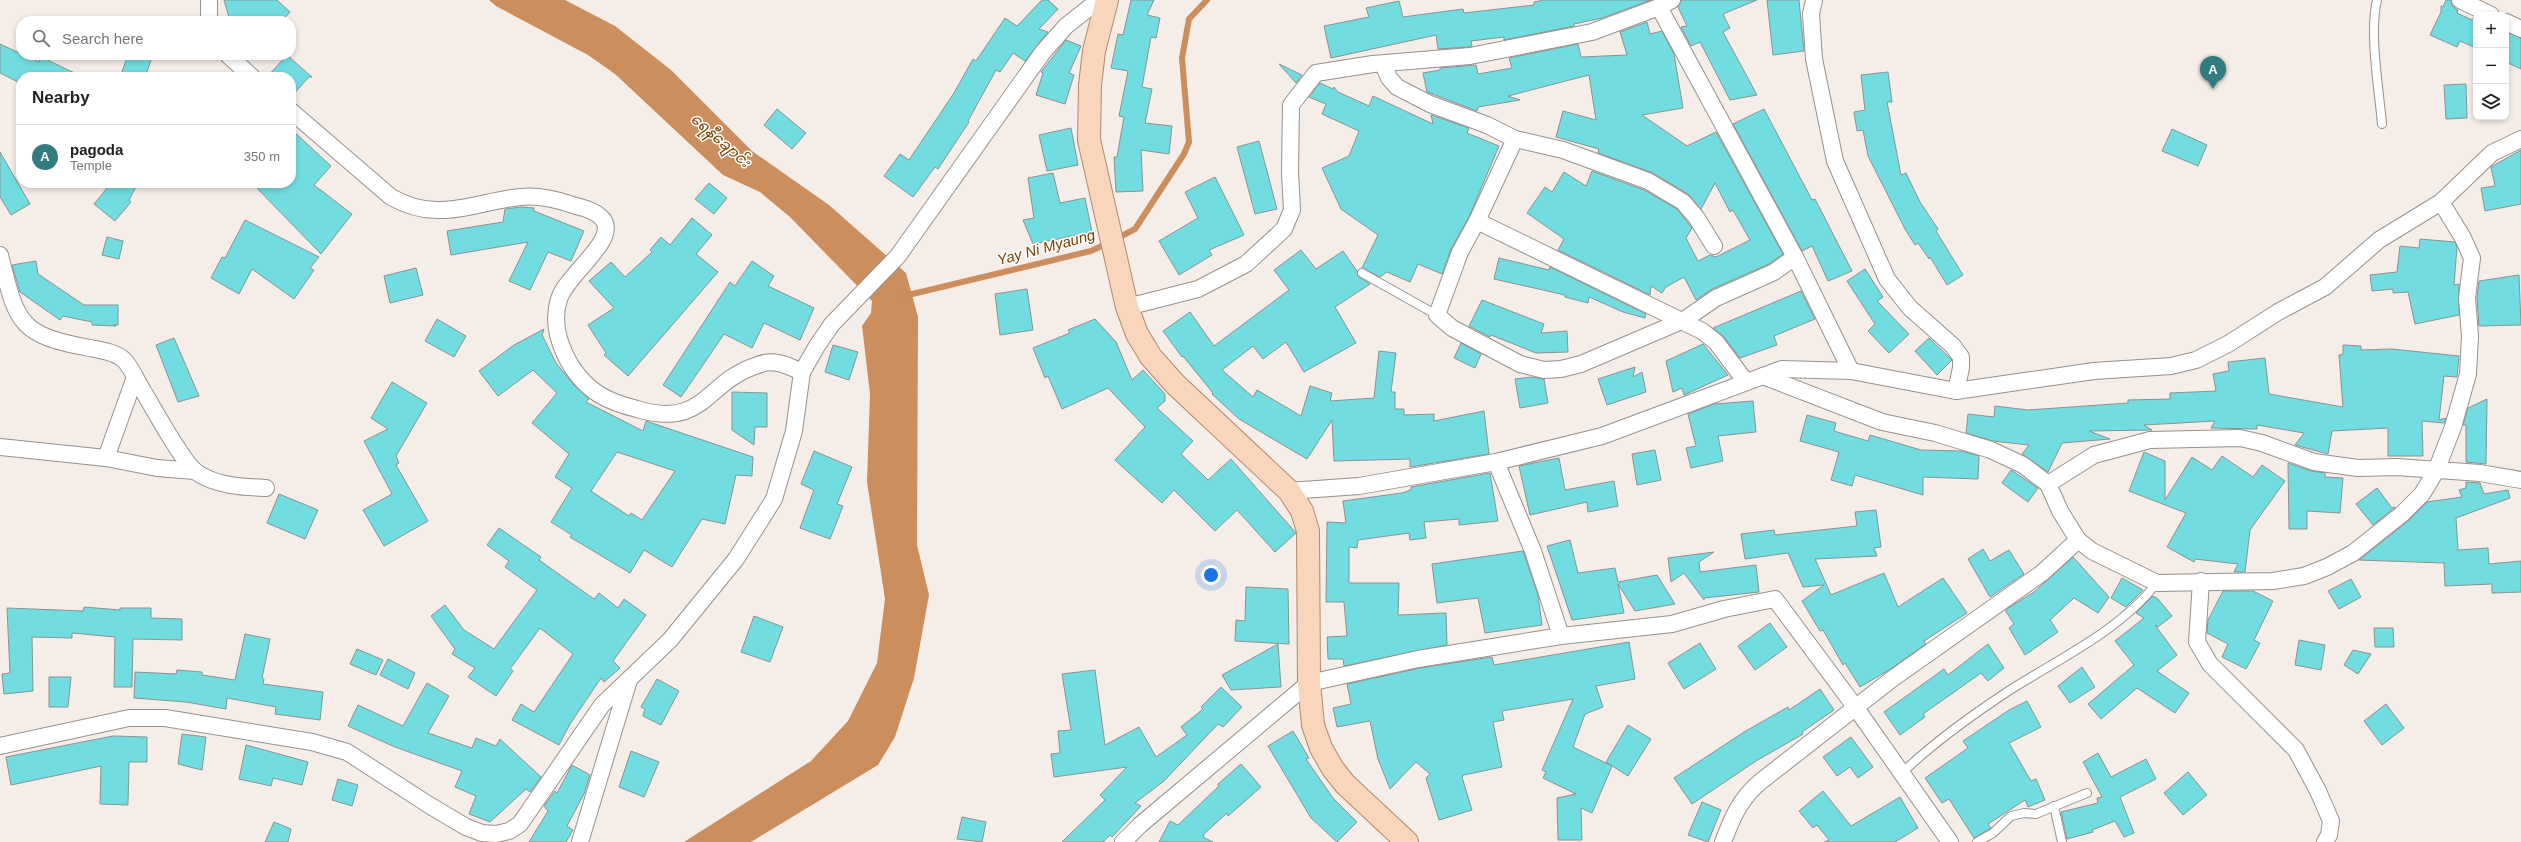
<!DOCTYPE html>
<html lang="en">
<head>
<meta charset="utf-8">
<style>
  body { margin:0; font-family:Arial,"Noto Sans Myanmar",sans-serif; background:#f2f2f2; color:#202124 }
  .controls { position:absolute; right:12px; top:12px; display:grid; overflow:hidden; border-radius:8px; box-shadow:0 2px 6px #0003 }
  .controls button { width:36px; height:36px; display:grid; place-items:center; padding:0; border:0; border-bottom:1px solid #e0e0e0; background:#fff; color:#202124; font:20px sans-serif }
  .you { position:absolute; left:1211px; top:575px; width:14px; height:14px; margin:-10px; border:3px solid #fff; border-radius:50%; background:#1a73e8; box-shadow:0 0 0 6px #1a73e833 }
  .badge { display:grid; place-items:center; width:26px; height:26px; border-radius:50%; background:#327b7e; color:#fff; font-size:13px; font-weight:700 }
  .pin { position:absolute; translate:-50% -33px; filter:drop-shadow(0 1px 2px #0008) }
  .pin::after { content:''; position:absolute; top:21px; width:14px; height:12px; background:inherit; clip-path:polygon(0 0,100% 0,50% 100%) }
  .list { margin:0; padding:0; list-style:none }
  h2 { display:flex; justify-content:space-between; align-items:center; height:52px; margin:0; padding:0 16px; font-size:17px }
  h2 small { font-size:13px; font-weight:400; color:#757577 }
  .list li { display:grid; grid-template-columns:26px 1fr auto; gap:12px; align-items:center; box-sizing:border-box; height:64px; padding:0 16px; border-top:1px solid #e0e0e0 }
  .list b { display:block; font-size:15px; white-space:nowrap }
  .list p { margin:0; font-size:13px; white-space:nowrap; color:#757577 }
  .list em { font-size:13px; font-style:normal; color:#757577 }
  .icon { flex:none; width:22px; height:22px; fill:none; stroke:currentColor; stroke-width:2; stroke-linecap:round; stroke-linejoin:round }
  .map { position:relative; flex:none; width:2521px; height:842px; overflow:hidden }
  .search { position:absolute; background:#fff; box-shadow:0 2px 6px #0003; left:16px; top:16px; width:280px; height:44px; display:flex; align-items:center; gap:10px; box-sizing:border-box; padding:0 14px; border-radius:16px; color:#757577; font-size:15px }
  .panel { position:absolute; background:#fff; box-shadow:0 2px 6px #0003; left:16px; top:72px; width:280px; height:116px; border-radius:16px }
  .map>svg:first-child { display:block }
  .water { fill:#cc8e5d }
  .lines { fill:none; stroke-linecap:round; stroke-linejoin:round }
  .stream { stroke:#cc8e5d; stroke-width:6 }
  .building { fill:#72dde1; stroke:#8a9393; fill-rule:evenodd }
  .service-casing { stroke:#98918d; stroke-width:10 }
  .minor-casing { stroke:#98918d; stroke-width:18 }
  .primary-casing { stroke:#b18a6c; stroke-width:24 }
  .service { stroke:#fff; stroke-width:8 }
  .minor { stroke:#fff; stroke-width:16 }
  .primary { stroke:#f9d6bb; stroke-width:22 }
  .labels { text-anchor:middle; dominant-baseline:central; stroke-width:3; stroke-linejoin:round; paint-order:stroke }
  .water-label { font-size:15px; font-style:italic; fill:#7b4103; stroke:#fff }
</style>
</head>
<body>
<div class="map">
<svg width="2521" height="842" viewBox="0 0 2521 842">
  <rect width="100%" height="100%" fill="#f4ede8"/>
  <path class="water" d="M489 0H565L615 26 671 70 752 151 829 205 906 273 918 317 917 545 929 595 914 678 895 737 878 765 751 842H684L811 761 848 721 877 663 885 599 867 482 870 394 862 326 871 313 872 301 790 217 760 192 723 175 615 74 588 55 496 6Z"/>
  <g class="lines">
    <g class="stream">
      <path d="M1116 239 1135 229 1184 154 1189 142 1182 58 1189 19 1207 0"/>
      <path d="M904 296 1091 251 1108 243"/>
    </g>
  </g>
  <g class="building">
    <path d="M224 0H277L290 12 282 21H230Z"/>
    <path d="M1042 0H1048L1058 9 1039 29 1048 32 1025 61 1013 53 1000 72 996 70 968 121 969 122 938 169 935 167 913 197 884 176 900 154 909 160 954 93 973 59 976 61 1005 18 1017 26Z"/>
    <path d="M1131 0H1154L1147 15 1160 18 1156 38 1151 37 1142 87 1152 89 1145 123 1172 126 1169 154 1141 150 1143 191 1116 192 1114 157H1117L1124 117 1119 116 1128 71 1111 68 1118 34 1123 35Z"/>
    <path d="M1544 0H1651L1602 18 1574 24V26L1504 40V37L1471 41 1472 46 1469 47 1438 49 1436 35 1331 58 1324 26 1369 17 1366 8 1399 1 1403 17 1463 9 1464 13 1534 5V2Z"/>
    <path d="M1681 0H1757L1723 14 1730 28 1723 32 1757 95 1730 100 1700 42 1691 46 1681 27 1687 26 1678 7Z"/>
    <path d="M1767 0H1799L1804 51 1773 55Z"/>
    <path d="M2446 0H2451L2452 6 2458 10 2457 13 2472 20 2474 17 2476 18V48L2460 41 2457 47 2430 35 2441 12V6L2443 7Z"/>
    <path d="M1647 22 1650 34 1662 31 1674 54 1683 108 1642 115 1687 146 1716 132 1783 254 1769 264 1712 289 1696 300 1684 277 1666 287 1662 293 1651 286 1650 295 1558 250 1564 239 1527 213 1545 187 1552 192 1564 172 1586 186 1592 171 1644 190 1677 209 1692 228 1686 238 1698 261 1710 255 1716 257 1750 240 1733 210 1730 212 1715 183 1701 209 1688 194 1653 173 1598 153 1599 149 1556 137 1563 111 1596 120 1589 75 1508 96 1520 100 1478 107 1477 111 1427 92 1423 73 1440 70V68L1476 65 1478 74 1512 68 1509 58 1578 44 1581 57 1627 55 1620 32Z"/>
    <path d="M2506 32 2521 38V69L2506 62Z"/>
    <path d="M1066 40 1081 46 1069 73 1074 75 1065 104 1036 95 1043 73 1041 72Z"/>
    <path d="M0 44 39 62 41 57 83 77H20L18 82 0 73Z"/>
    <path d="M128 55H153L145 77H120Z"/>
    <path d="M287 55 312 77H309L291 97V77H267Z"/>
    <path d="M1279 64 1302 75 1296 83Z"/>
    <path d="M1888 72 1892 102H1887L1901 175 1906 173 1920 202 1938 229 1936 231 1963 275 1947 285 1930 257 1929 259 1918 243 1915 245 1905 229 1868 156 1863 130 1857 131 1854 112 1865 110 1861 75Z"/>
    <path d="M1320 83 1333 89 1334 87 1338 92 1369 106 1373 96 1433 124 1431 115 1469 128 1467 133 1499 146 1469 217 1451 249 1442 274 1418 264 1410 282 1387 272 1380 277 1362 268 1378 235 1341 209 1322 168 1349 156 1359 131 1322 114 1326 104 1309 97Z"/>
    <path d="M2466 84 2467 118 2446 119 2444 85Z"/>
    <path d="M777 109 806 133 792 149 764 125Z"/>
    <path d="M1764 109 1812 200 1815 199 1852 271 1828 281 1812 246 1802 251 1733 124Z"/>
    <path d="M1071 128 1078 165 1047 171 1039 135Z"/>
    <path d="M291 129 331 166 314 185 352 214 321 254 252 183H291Z"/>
    <path d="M2172 129 2207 145 2198 166 2162 151Z"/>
    <path d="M1259 141 1277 209 1255 214 1237 147Z"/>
    <path d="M2521 150V204L2485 211 2481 188 2495 186 2491 167Z"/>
    <path d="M0 152 30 204 11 215 0 197Z"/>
    <path d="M1053 173 1060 203 1085 198 1092 232 1033 244 1023 220 1034 218 1028 178Z"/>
    <path d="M1215 177 1244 235 1209 250 1212 255 1179 275 1159 241 1198 218 1185 192Z"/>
    <path d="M111 183H138L129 200 131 202 115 221 94 204Z"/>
    <path d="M709 183 727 198 714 214 695 199Z"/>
    <path d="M521 207 534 208V211L584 231 571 261 548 252 530 290 509 281 528 242 451 255 447 231 503 222 505 209Z"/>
    <path d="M692 218 712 235 696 254 718 272 628 376 604 355 606 353 588 325 614 308 589 281 611 262 625 277 652 252 650 250 661 237 670 245Z"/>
    <path d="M245 220 319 257 310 268 314 270 294 299 252 269 239 294 211 278 222 257 225 258Z"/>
    <path d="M107 237 123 241 119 259 102 255Z"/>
    <path d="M2420 239 2455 242 2457 247 2454 285 2459 284V315L2415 324 2408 292 2393 293V289L2372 291 2370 275 2397 272 2400 246 2419 248Z"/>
    <path d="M1301 250 1316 269 1343 251 1357 271 1358 276 1370 284 1335 307 1356 343 1304 372 1286 342 1263 359 1253 346 1222 370 1253 397 1257 390 1301 416 1310 386 1332 393 1330 401 1374 398 1379 351 1396 353 1391 392H1395V409H1404V415L1434 414V421L1484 411 1489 454 1410 467V459L1334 461 1332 420 1307 459 1239 419 1212 394 1213 393 1183 356 1182 357 1163 331 1190 312 1214 346 1289 290 1274 270Z"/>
    <path d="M1499 258 1549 270 1550 267 1646 314 1645 318 1623 312 1589 297 1588 303 1565 297V295L1494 279Z"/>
    <path d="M36 261 38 274 84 305H118V325H113L116 326 92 325V322L63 316 60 320 20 292 12 265Z"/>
    <path d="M752 261 774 276 768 286 814 308 800 340 764 323 752 348 724 334 681 397 663 385 730 282 735 286Z"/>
    <path d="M416 268 423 295 390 303 384 276Z"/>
    <path d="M1865 269 1883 297 1877 301 1909 334 1889 353 1868 331 1875 324 1847 281Z"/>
    <path d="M2519 275 2521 325 2479 326 2477 298 2479 281Z"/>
    <path d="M1027 289 1033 330 1000 335 995 294Z"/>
    <path d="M1801 291 1815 319 1774 336 1777 345 1740 358 1723 336 1713 328Z"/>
    <path d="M1482 300 1544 324 1541 333 1567 331 1568 352 1536 353 1491 335 1490 337 1469 326Z"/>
    <path d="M437 319 466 336 454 357 425 341Z"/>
    <path d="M1095 319 1116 342 1132 380 1143 370 1165 394V401L1157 408 1193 441 1181 454 1208 480 1231 459 1296 533 1275 552 1237 510 1215 531 1174 490 1162 503 1115 460 1145 427 1108 388 1062 409 1048 376 1045 378 1033 348 1070 333 1068 330Z"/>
    <path d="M544 329 542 335 556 363 573 384 589 399 586 402 643 431 646 421 753 457 752 476 736 475 725 524 702 519 672 567 644 550 630 573 570 537 572 535 551 522 572 488 555 477 569 454 532 423 557 393 533 370 498 396 479 371 514 345ZM617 452 675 471 642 520 631 513 629 516 591 491Z"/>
    <path d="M174 338 199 396 178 402 156 345Z"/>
    <path d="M1929 338 1952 360 1937 375 1915 351Z"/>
    <path d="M1461 343 1481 354 1475 368 1454 358Z"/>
    <path d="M1703 344 1728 375 1684 395 1682 388 1673 392 1666 361Z"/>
    <path d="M833 345 858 352 849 380 825 372Z"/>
    <path d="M2343 345 2361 346V350L2392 349 2459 356 2457 377 2444 376 2439 420 2446 418 2444 423 2422 421 2423 456H2388V428L2332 431 2328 454 2295 445 2304 433 2257 425V429L2211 428 2215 421 2144 425 2152 430 2089 431 2110 439 2062 443 2048 472 2022 454 2029 445 1993 441 1966 433 1968 414 1994 417 1995 406 2028 410 2128 403V400L2170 399V393L2216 391 2213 374 2229 371 2228 362 2265 358 2269 394 2343 407 2339 355 2343 354Z"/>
    <path d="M1635 367 1633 377 1642 372 1646 392 1607 405 1598 379Z"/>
    <path d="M1531 377 1544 379 1548 403 1520 408 1515 379Z"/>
    <path d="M392 382 427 403 396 456 399 463 396 465 428 521 384 546 363 510 392 494 364 441 388 429 371 418Z"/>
    <path d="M732 392 767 393V427H755L754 445 732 430Z"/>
    <path d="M2487 399 2486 464 2466 462V425H2463L2468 408Z"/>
    <path d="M1753 401 1756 432 1718 436 1723 461 1691 468 1686 448 1696 446 1688 414 1714 404Z"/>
    <path d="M1807 415 1836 423 1834 431 1868 441 1870 435 1921 450 1961 451 1979 456 1978 479 1923 477V495L1855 475 1852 486 1831 480 1839 452 1800 441Z"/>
    <path d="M1655 450 1661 480 1637 485 1632 454Z"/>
    <path d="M814 451 852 467 837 504 843 506 830 539 800 528 814 490 801 484Z"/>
    <path d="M2144 452 2165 461V500L2192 457 2212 470 2222 456 2253 477 2262 465 2285 481 2250 530 2245 572H2234L2238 564 2195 559 2194 562 2167 547 2186 513 2129 491Z"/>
    <path d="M1559 458 1565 490 1614 481 1618 506 1588 512 1587 502 1530 515 1519 466Z"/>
    <path d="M2288 463 2311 471 2325 473V477L2343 478 2340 513 2307 511V529H2289Z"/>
    <path d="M2011 470 2038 488 2028 502 2002 483Z"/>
    <path d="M1490 473 1498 521 1459 525V519L1424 522 1426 538 1410 540 1409 533 1358 540 1357 548 1349 547V583H1399L1398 615 1446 613 1447 645 1344 666 1343 659H1328L1327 637 1347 636 1344 602H1326L1327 522 1346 523 1343 501 1402 493 1411 490V487Z"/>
    <path d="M2466 482 2480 483 2484 494 2508 490 2510 498 2456 518 2458 550 2488 548 2489 564 2521 561V592L2492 593V584L2445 586 2444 563 2359 560 2408 521 2427 502 2462 497 2459 490 2466 488Z"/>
    <path d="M2377 488 2392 508 2395 507 2373 525 2356 504Z"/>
    <path d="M279 494 318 510 305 539 267 523Z"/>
    <path d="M1876 510 1881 547 1874 548 1877 556 1815 559 1831 595 1884 573 1898 607 1943 578 1967 613 1924 641 1926 644 1889 670 1860 687 1845 663 1843 665 1823 630 1820 631 1802 601 1824 585 1803 587 1788 553 1745 559 1741 534 1774 530 1775 535 1857 526 1855 512Z"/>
    <path d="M499 528 541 557 539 560 594 599 599 593 618 608 624 599 646 615 613 661 620 668 604 682 601 678 570 724 559 745 512 720 521 704 534 712 573 654 540 628 510 669 513 671 496 696 468 677 475 668 452 654 455 649 431 616 445 605 464 630 494 649 537 590 505 567 509 561 487 545Z"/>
    <path d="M1570 540 1578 573 1615 568 1618 582 1657 575 1675 604 1635 611 1618 584 1624 613 1572 620 1547 546Z"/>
    <path d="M1983 549 1990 561 2009 550 2024 574 1990 597 1968 559Z"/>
    <path d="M1523 551 1538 595 1542 625 1485 633 1478 598 1437 603 1432 564Z"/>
    <path d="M1714 552 1699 562 1700 572 1756 565 1759 592 1704 598V600L1684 573 1671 582 1668 558Z"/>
    <path d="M2073 557 2109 597 2098 613 2074 598 2050 620 2058 632 2025 655 2009 628 2014 624 2005 610 2034 592Z"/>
    <path d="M2122 578 2143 590 2126 607 2111 598Z"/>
    <path d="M2351 579 2361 597 2339 609 2328 591Z"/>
    <path d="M1246 587 1288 589 1289 644 1235 641 1236 620 1245 621Z"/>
    <path d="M2223 591H2253L2273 601 2254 640 2260 643 2246 669 2222 657 2228 644 2207 633 2208 620Z"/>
    <path d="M2153 596 2158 599 2172 616 2158 627 2155 625 2177 655 2157 671 2189 693 2175 713 2137 688 2101 719 2088 704 2134 665 2115 641 2144 618 2136 613Z"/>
    <path d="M84 607 120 610V608H151V618L182 619V640L133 639 132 687H114L115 637 72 633V638L32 637 33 691 4 694 2 674 10 673 7 608 83 611Z"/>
    <path d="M754 616 783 627 770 662 741 652Z"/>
    <path d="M1770 623 1787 647 1755 670 1738 646Z"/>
    <path d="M2374 628H2393L2394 647H2375Z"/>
    <path d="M245 634 270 639 262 678 264 679 263 684 323 692 320 720 275 714 276 707 227 698 226 709 186 702 134 698 135 672 176 674 177 670 202 672V675L235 680Z"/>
    <path d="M2299 640 2325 645 2321 670 2295 665Z"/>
    <path d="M1629 642 1635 679 1596 686 1603 707 1585 714 1573 747 1612 766 1592 813 1581 808 1582 840H1558L1557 798 1576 794 1543 778 1546 772 1542 770 1573 699 1502 711 1504 720 1493 722 1502 767 1464 775 1462 777 1472 810 1439 820 1426 778 1430 774 1416 762 1390 789 1378 759 1370 721 1337 727 1333 708 1351 704 1347 684 1420 668 1492 657 1494 665Z"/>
    <path d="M1700 643 1716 669 1684 689 1668 663Z"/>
    <path d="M1278 644 1281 687 1231 690 1222 675Z"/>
    <path d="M1988 644 2004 668 1988 681 1981 673 1923 714 1925 717 1900 735 1884 712 1944 669 1948 675Z"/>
    <path d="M357 649 383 660 376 675 350 664Z"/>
    <path d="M2353 650 2371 654 2358 674 2344 665Z"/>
    <path d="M388 659 415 673 408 689 380 675Z"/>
    <path d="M2082 667 2095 687 2070 703 2058 686Z"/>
    <path d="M1095 670 1105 745 1139 727 1156 757 1187 735 1181 727 1203 709 1201 707 1221 687 1242 707 1223 727 1218 724 1164 781 1135 803 1141 806 1112 837 1110 835 1103 842H1062L1105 800 1100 795 1127 767 1054 777 1051 754 1060 753 1058 731 1071 730 1062 674Z"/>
    <path d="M49 677H71L68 707H49Z"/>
    <path d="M657 679 679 691 661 725 643 716 645 709 641 707Z"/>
    <path d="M427 683 449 696 428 733 472 748 476 738 496 746 500 739 541 777 530 792 526 789 490 822 469 814 476 796 455 787 462 771 395 747 348 726 358 705 403 726Z"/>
    <path d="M1820 689 1834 710 1802 732 1803 734 1756 761 1692 804 1674 778 1744 732 1788 707 1789 710Z"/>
    <path d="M2027 701 2041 727 2009 743 2031 781 2036 779 2045 800 2028 807 2025 800 1988 824 1991 828 1974 838 1949 799 1942 803 1925 778 1968 748 1963 741 2009 710Z"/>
    <path d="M2386 704 2404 728 2382 745 2364 721Z"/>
    <path d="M1628 725 1651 739 1628 776 1606 762Z"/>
    <path d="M1293 731 1309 758 1306 759 1333 798 1357 822 1337 842 1311 818 1268 746Z"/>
    <path d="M182 734 206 737 202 770 178 764Z"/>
    <path d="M113 736 147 737V762H129L128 805 100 804 101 766 11 785 6 757Z"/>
    <path d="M1851 737 1873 767 1858 778 1850 767 1837 776 1823 757Z"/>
    <path d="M246 745 308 762 302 785 273 778 271 786 239 779Z"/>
    <path d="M631 751 659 762 644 797 619 787Z"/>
    <path d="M2098 753 2111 777 2146 759 2156 779 2120 797 2134 833 2124 837 2115 821 2092 830 2093 832 2067 839 2061 812 2098 803 2097 798 2102 797 2083 762Z"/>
    <path d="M1241 764 1261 787 1228 816 1227 813 1204 834 1203 837 1213 842H1159L1170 821 1178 825 1219 786 1218 784Z"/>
    <path d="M572 765 590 775 584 794 567 826 573 830 566 842H529L548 811 544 806 555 791 557 793Z"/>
    <path d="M2188 772 2207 795 2183 815 2164 793Z"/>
    <path d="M338 779 358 785 352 806 332 800Z"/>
    <path d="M1823 791 1851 826 1900 797 1918 828 1895 842H1824L1829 840 1817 825 1813 828 1799 811Z"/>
    <path d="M1702 802 1721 810 1708 842 1688 835Z"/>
    <path d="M962 817 986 822 982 842 957 839Z"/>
    <path d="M274 822 291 829 288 842H265Z"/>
  </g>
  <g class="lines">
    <g class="service-casing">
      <g id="service">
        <path d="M2377 0C2369 33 2379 89 2382 124"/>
        <path d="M1362 273 1437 315"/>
        <path d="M1902 773C1935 741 1972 715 2010 690 2062 657 2118 632 2157 583"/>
        <path d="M2054 806 2062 842"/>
        <path d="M1977 842 1993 833 2011 816 2024 813 2036 814 2087 793"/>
      </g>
    </g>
    <g class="minor-casing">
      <g id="minor">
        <path d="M209 0V21"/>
        <path d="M1814 0 1811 14 1814 59 1835 161 1887 279 1910 308 1953 346 1961 357V368L1956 391"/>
        <path d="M2460 0 2491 15"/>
        <path d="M1659 7 1795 257 1851 371"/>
        <path d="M2506 22 2521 29"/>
        <path d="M228 55 252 77"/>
        <path d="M1383 64 1389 78 1397 87 1430 104 1487 125 1515 139 1563 150 1648 181 1683 202 1696 217 1714 246"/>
        <path d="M291 111 391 197C407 206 422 211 441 210 468 210 494 199 521 197 540 195 558 200 576 206 585 208 598 212 604 221 616 242 567 274 559 299 548 334 571 377 600 395 610 401 625 406 637 409 704 429 705 383 755 366 763 363 769 361 778 363 786 364 794 369 802 372"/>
        <path d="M1515 139 1477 221 1460 252 1437 315 1452 328 1520 364 1544 370 1561 369 1581 364 1684 320 1716 298 1774 272 1795 257"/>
        <path d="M1477 221 1702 331 1716 342 1746 382"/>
        <path d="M0 255C17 322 17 335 90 348 101 350 116 352 124 360 132 368 137 382 143 391 154 409 182 461 196 472 216 486 243 487 266 488"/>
        <path d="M1127 307 1198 289 1246 264 1284 229 1292 210 1290 172 1291 105 1316 73 1373 64 1470 56 1592 32 1659 7 1672 0"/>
        <path d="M1763 376 1882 422 1935 433 1991 450 2023 465 2048 484 2060 511 2078 540 2092 551 2157 583 2273 581 2304 576 2327 567 2353 553 2402 514 2422 494 2436 471 2453 427 2468 374 2470 336 2467 298 2472 258 2463 238 2441 202"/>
        <path d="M0 447 106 458 157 468 195 471"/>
        <path d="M106 458 135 377"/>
        <path d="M1496 462 1533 551 1561 636"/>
        <path d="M2048 484 2094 455 2150 440 2240 438 2262 443 2314 462 2358 468 2397 467 2480 473 2521 480"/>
        <path d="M1289 491 1359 486 1496 462 1602 436 1782 369 1851 371 1956 391 2094 371 2171 366 2196 360 2228 344 2278 312 2325 287 2379 240 2441 202 2492 153 2521 139"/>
        <path d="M2201 581 2197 642 2210 664 2296 750 2318 791 2331 821 2329 835 2325 842"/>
        <path d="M0 746 129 718H165L312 742 347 752 429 805 466 827 482 833 496 834 509 831 520 824 602 705 670 640 736 559 774 499 794 431 802 372 817 346 832 324 898 256 1043 52 1066 26 1099 0"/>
        <path d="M580 842 629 680"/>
        <path d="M1123 842 1140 825 1309 683 1418 659 1561 636 1672 624 1724 609 1775 599 1856 708 1950 842"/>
        <path d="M1723 842C1732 818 1740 799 1760 782L1892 679 2042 573 2078 540"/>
      </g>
    </g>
    <g class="primary-casing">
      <path id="primary" d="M1107 0 1094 51 1090 85 1089 140 1127 307 1137 334 1151 357 1175 384 1289 491 1302 511 1308 531 1309 683 1313 725 1321 748 1333 769 1345 784 1407 842"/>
    </g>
    <use href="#service" class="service"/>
    <use href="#minor" class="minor"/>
    <use href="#primary" class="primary"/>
  </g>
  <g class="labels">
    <g class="water-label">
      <text transform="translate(721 140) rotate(41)">ရေနီချောင်း</text>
      <text transform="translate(1046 247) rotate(-15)">Yay Ni Myaung</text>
    </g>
  </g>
</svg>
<div class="controls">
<button>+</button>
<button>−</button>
<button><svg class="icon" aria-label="layers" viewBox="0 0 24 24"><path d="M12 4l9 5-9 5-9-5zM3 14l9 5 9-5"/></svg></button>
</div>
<div class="you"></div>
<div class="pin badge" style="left:2213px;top:89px">A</div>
<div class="search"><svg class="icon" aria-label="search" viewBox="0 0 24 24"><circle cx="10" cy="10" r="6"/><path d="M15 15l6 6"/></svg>Search here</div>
<section class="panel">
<h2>Nearby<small></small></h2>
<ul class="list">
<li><span class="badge">A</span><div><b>pagoda</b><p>Temple</p></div><em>350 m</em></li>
</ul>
</section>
</div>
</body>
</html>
